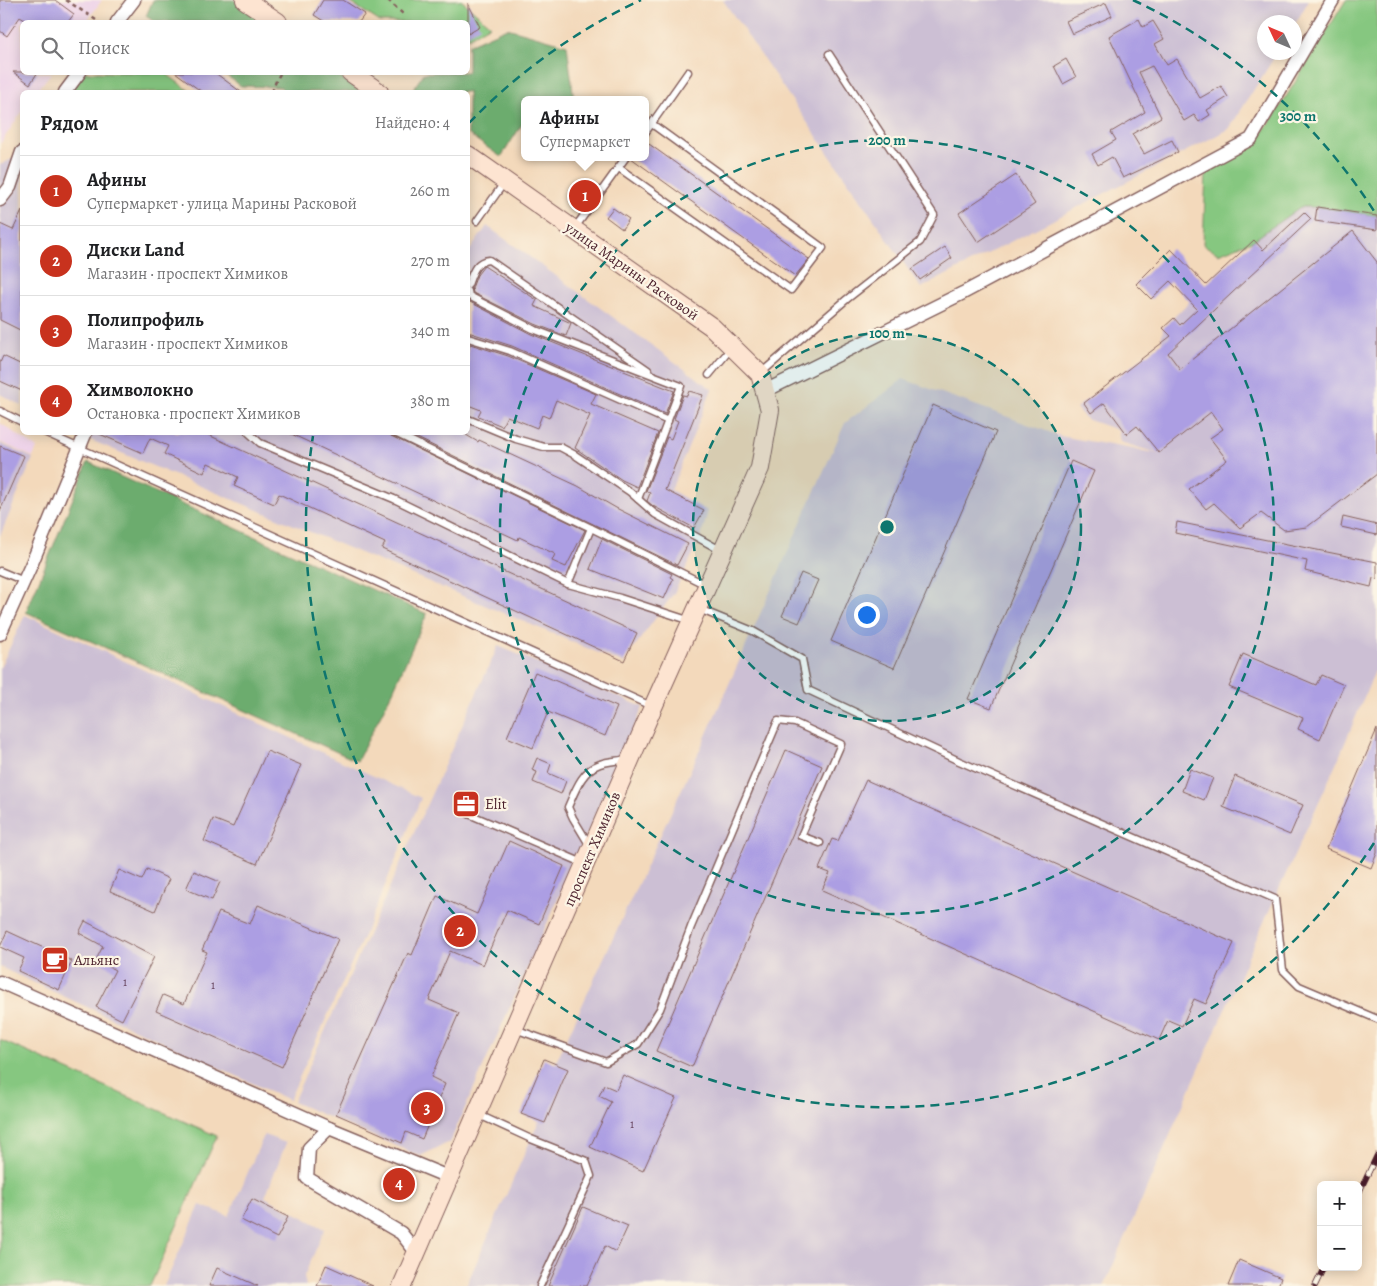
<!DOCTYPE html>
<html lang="ru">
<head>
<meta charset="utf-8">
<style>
  body { margin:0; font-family:Alegreya,serif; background:#f6f6f6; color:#202124 }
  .controls { position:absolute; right:15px; bottom:15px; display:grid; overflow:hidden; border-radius:8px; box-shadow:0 2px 12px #0003 }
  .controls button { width:45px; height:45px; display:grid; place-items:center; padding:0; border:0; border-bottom:1px solid #e0e0e0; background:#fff; color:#202124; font:25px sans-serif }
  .compass { position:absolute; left:1257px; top:15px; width:45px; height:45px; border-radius:50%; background:#fff; box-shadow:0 2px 12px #0003; rotate:314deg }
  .you { position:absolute; left:866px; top:614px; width:18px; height:18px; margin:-12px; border:4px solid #fff; border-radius:50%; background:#1a73e8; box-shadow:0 0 0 8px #1a73e833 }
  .badge { display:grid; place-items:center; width:32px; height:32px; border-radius:50%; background:#c8321e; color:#fff; font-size:16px; font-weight:700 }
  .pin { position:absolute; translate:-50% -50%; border:2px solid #fff; box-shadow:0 1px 5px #0006 }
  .popup { position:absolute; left:521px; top:96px; width:128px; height:65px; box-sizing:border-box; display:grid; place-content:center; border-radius:8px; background:#fff; filter:drop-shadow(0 1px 4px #0005); font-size:16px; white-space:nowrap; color:#757577 }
  .popup b { font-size:19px; color:#202124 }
  .popup::after { content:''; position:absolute; left:50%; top:100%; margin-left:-10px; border:10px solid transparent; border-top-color:#fff }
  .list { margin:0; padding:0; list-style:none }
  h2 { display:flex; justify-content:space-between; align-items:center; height:65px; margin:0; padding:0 20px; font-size:21px }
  h2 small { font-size:16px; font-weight:400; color:#757577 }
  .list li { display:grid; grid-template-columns:32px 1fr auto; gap:15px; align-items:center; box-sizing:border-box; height:70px; padding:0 20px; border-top:1px solid #e0e0e0 }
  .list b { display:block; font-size:19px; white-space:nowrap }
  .list p { margin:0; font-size:16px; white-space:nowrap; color:#757577 }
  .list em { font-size:16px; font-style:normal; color:#757577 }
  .icon { flex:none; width:28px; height:28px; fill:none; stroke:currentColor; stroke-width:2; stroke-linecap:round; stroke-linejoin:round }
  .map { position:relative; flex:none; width:1377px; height:1286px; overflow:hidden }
  .search { position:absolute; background:#fff; box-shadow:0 2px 12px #0003; left:20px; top:20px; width:450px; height:55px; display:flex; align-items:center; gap:12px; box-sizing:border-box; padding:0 18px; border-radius:8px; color:#757577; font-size:19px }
  .panel { position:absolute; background:#fff; box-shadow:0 2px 12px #0003; left:20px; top:90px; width:450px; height:345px; border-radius:8px }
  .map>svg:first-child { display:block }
  .built { fill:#edd1e9 }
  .industrial { fill:#ccbfd4 }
  .green { fill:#86c780; stroke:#687356 }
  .forest { fill:#6cac6e; stroke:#5b664c }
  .building { fill:#ac9ee3 }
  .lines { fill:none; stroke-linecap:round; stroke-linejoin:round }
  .service-casing { stroke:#85605d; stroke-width:9 }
  .minor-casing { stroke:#85605d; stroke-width:15 }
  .secondary-casing { stroke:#85605d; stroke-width:20 }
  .path { stroke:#85605d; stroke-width:2.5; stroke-dasharray:4 4; stroke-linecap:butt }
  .service { stroke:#fff; stroke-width:6 }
  .minor { stroke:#fff; stroke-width:12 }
  .secondary { stroke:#fde4d1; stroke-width:18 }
  .rail-casing { stroke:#4a1f2b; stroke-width:5.5 }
  .rail { stroke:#fcf5e5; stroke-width:4; stroke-dasharray:11; stroke-linecap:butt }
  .ring { fill:none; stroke:#0f766e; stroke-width:2.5; stroke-dasharray:9 6 }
  .labels { text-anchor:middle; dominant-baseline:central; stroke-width:4.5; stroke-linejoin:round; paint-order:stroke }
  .number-label { font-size:12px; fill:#623f59 }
  .street-label { font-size:15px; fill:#4a1f2b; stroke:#fcf5e5 }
  .poi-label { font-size:15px; fill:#4a1f2b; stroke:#fcf5e5; text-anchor:start }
  .centre { fill:#0f766e; stroke:#fcf5e5; stroke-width:2.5 }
  .ring-label { font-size:15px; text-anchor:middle; font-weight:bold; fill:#0f766e; stroke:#fcf5e5; stroke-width:4.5; stroke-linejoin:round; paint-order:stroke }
</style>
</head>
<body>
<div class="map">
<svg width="1377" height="1286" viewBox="0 0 1377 1286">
  <rect width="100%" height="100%" fill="#fcf5e5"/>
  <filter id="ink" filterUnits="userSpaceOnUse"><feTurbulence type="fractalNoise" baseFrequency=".02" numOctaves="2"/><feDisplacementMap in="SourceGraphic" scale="10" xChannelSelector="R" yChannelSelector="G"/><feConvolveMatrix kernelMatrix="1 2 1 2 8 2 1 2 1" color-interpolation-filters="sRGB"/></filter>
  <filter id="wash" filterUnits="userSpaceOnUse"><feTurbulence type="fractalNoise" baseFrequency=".0096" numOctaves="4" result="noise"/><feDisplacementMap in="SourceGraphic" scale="20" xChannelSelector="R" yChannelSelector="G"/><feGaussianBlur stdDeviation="1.12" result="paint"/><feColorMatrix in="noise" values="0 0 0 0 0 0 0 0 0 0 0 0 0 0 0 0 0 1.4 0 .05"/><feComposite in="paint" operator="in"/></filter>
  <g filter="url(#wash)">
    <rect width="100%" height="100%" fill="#f3d9bb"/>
    <g class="built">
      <path d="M0 0H102L86 22H22V72L51 73 36 92H22V112L0 144Z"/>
      <path d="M0 423 37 448 33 457 0 442Z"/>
    </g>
    <g class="industrial">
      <path d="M723 0H1309L1295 24 1294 22H1264V52L1277 53 1229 129 921 288Z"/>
      <path d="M22 154V406L0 394V165Z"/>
      <path d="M1299 207H1317L1377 216V666L1337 762 1243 968 1104 1286H466L539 1121 545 1123 567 1069 555 1064 697 756 845 423 903 379 1060 436 1160 454 1120 442 1118 430 1086 419 1076 408 1161 344 1163 328 1210 281 1254 240Z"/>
      <path d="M487 226 712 389 671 490 708 511 701 537 674 593 624 661 625 664 74 433 468 432V250H470Z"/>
      <path d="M0 443 33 458 0 536Z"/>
      <path d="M25 615 421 798 367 929 289 1100 0 967V668Z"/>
      <path d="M498 646 643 707 450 1142 420 1156 293 1102Z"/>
      <path d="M264 1135 286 1143 265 1197 325 1229 304 1276 306 1286H164L200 1205 229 1216Z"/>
    </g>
    <g class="green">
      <path d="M347 0H461L490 25 468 38V22H380Z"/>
      <path d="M1346 0H1377V216L1317 207H1300L1254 240 1218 254 1203 244 1206 173 1251 148 1276 113Z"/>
      <path d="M84 72 165 73 191 92H70Z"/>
      <path d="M0 1040 217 1136 150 1286H0Z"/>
    </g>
    <g class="forest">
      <path d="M153 0H234L265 22H155L146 16Z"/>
      <path d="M507 28 567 45 574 100H525V120L501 157 468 134V92H411L424 73 468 72V45Z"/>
      <path d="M223 73H334L361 92H284L281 87 241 86Z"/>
      <path d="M88 462 427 614 393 691 357 761 26 612Z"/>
    </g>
    <g id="blocks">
      <g class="building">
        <path d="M0 0H55L74 14 68 22H28L20 17 7 36 0 31Z"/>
        <path d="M323 0H343L365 14 359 22H325L314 15Z"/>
        <path d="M468 3 480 27 468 34Z"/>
        <path d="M1106 3 1112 16 1072 34 1066 21Z"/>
        <path d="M1139 19 1143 27 1153 21 1164 39 1155 44 1167 65 1177 59 1200 98 1221 86 1228 97 1207 110 1210 115 1199 122 1194 115 1184 121 1152 66 1139 72 1161 117 1132 134 1144 154 1172 140 1178 152 1123 178 1112 157 1098 165 1092 154 1116 140 1111 132 1145 112 1109 36Z"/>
        <path d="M1066 59 1076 77 1063 84 1054 66Z"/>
        <path d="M13 72H38L30 84Z"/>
        <path d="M175 72H214L241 92H202Z"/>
        <path d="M649 144 809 259 795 276 631 158 645 157V150Z"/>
        <path d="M1016 175 1035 204 978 242 959 213Z"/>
        <path d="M584 185 594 193 584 206 574 198Z"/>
        <path d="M1317 207 1377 216V230L1315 221Z"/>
        <path d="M613 208 629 219 622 229 606 217Z"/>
        <path d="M22 211V331L0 320V224L13 230Z"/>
        <path d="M1304 212 1311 219 1168 353 1180 369 1353 231 1377 262V474L1307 527 1284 530 1261 513 1240 528 1214 503 1206 509 1189 489 1227 460 1210 438 1223 429 1211 412 1159 453 1137 426 1127 434 1104 403 1091 413 1084 403 1171 336 1163 328 1174 318 1180 325 1197 309 1170 281 1151 299 1136 284 1171 249 1206 285 1254 240 1263 250Z"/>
        <path d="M945 247 952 258 920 280 912 269Z"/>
        <path d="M484 266 537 300 534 306 571 323 566 336 535 324 473 293 472 288 477 275Z"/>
        <path d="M468 301 531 334 674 391 665 414 512 346 468 332Z"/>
        <path d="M470 344 508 356 596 394 591 404 658 433 637 487 622 480 575 448 590 415 556 400 549 418 542 415 537 428 507 416 502 426 478 416 481 410 468 405V351Z"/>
        <path d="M3 356 22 365V391L0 381V363Z"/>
        <path d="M689 391 703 395 665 490 704 510 694 528 653 506 647 501 650 493 646 491 667 437 671 439 678 421 674 419 683 395 687 396Z"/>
        <path d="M933 405 996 432 894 668 831 641Z"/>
        <path d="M95 432H202L637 633 624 661 382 549 385 543 279 494 274 504 234 486 238 477 208 463 204 473 164 454 168 446 150 438 143 453Z"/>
        <path d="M287 432H388L391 436 585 530 566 567 552 561 555 554 519 537 518 540Z"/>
        <path d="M405 432H461L478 442 479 440 578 486 616 508 688 544 677 565Z"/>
        <path d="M0 446 24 456 0 511Z"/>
        <path d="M1071 461 1094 471 991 708 968 699Z"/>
        <path d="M1343 517 1377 525V535L1341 527Z"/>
        <path d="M1177 522 1377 562V579L1373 578 1371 587 1305 571 1307 561 1175 533Z"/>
        <path d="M602 539 672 574 670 577 673 579 664 599 590 569Z"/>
        <path d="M801 573 818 580 799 623 782 616Z"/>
        <path d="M1243 654 1316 685 1321 675 1344 685 1320 739 1298 729 1303 718 1229 687Z"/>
        <path d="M535 672 617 707 605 736 548 712 533 748 507 737Z"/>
        <path d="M1377 729V853L1371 868 1326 849Z"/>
        <path d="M786 750 822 766 692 1067 656 1051Z"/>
        <path d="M267 751 301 765 257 864 204 841 213 819 233 827Z"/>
        <path d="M537 758 551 764 548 773 566 781 561 794 533 782 537 772 532 770Z"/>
        <path d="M1190 769 1213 778 1204 800 1182 791Z"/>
        <path d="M1235 776 1303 805 1290 835 1223 807Z"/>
        <path d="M866 780 1234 943 1206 1004 1194 999 1182 1026 1168 1020 1159 1040 822 890 830 873 819 869 832 839 838 841Z"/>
        <path d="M509 841 564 866 539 924 507 910 483 965 450 951 429 1000 459 1013 431 1077 445 1084 422 1139 406 1132 402 1143 336 1114 408 953 412 955 437 896 477 914Z"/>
        <path d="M147 869 169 879 155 911 110 891 119 870 142 880Z"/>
        <path d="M194 871 220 882 212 900 186 889Z"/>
        <path d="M258 905 338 939 282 1067 156 1011 163 995 184 1004 207 952 202 950 219 912 250 924Z"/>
        <path d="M85 921 154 957 122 1020 96 1007 115 970 96 960 103 946 79 933Z"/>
        <path d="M7 931 72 961 59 990 18 971 24 958 0 947Z"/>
        <path d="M544 1059 568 1069 545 1123 521 1114Z"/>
        <path d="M623 1075 676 1098 643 1171 590 1147 611 1102 599 1096 604 1085 616 1090Z"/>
        <path d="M252 1199 288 1217 277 1238 241 1220Z"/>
        <path d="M583 1207 628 1226 616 1252 605 1246 587 1286H548Z"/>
        <path d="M1239 1260 1281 1278 1278 1286H1228Z"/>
        <path d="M326 1265 373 1286H317Z"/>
        <path d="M217 1268 258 1286H209Z"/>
      </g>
    </g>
  </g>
  <g filter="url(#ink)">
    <use href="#blocks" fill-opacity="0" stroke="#85605d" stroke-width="1"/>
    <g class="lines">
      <g class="service-casing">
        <g id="service">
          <path d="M645 133 688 72"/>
          <path d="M619 168 791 290 823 248 652 124"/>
          <path d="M477 221 504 183"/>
          <path d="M574 229 626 157"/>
          <path d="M468 285C472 274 475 261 489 260L648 370"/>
          <path d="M468 291 469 296 533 329 681 386 638 499"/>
          <path d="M468 338 510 351 668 421"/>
          <path d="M761 373 847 299 920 242 934 215 829 54"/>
          <path d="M709 375 732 347"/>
          <path d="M0 411 22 422"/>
          <path d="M468 419 516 439 544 447H560L575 455 630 492 655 514 722 551"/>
          <path d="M44 432 651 706"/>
          <path d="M248 432 260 443 394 499 568 584 620 598 691 621"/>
          <path d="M393 432 591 528"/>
          <path d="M0 571 24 581"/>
          <path d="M568 584 591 528 706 585"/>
          <path d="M699 609 753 631 802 659 808 690 959 761 1275 899 1283 970 1299 986 1377 1019"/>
          <path d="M469 814 583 863"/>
          <path d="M590 846 573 818 568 807C575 791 582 770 600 764 608 761 619 761 627 759"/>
          <path d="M515 1029 606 1062 638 1044 660 1009 691 927 778 721 795 723 841 744 801 836 820 843"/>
          <path d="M477 1114 531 1139 586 1161 591 1176 540 1286"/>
        </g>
      </g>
      <g class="minor-casing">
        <g id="minor">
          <path d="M117 22 134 0"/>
          <path d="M65 92 80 72"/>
          <path d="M0 200 10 187 22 152"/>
          <path d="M765 391 963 293 1251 139 1333 0"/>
          <path d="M0 634 32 563 86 432"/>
          <path d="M0 982 329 1128"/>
          <path d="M416 1252 401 1233 307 1178 309 1148 329 1128 448 1177"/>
        </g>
      </g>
      <g class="secondary-casing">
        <g id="secondary">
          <path d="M245 0 278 22"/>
          <path d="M350 72 379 92"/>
          <path d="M402 1286 653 707 760 468 770 410 760 374 712 327 468 155"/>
        </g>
      </g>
      <g class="path">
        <path d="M66 0 99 22"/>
        <path d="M388 0 404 15"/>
        <path d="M272 92 276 81 281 72"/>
      </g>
      <use href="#service" class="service"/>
      <use href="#minor" class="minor"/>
      <use href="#secondary" class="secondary"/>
      <g class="rail-casing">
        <g id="rail">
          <path d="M1358 1195 1377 1155"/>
          <path d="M1315 1286 1324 1267"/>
        </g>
      </g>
      <use href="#rail" class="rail"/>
    </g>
  </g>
  <circle cx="887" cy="527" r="194" fill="#0f766e" fill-opacity=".12"/>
  <g class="ring">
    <circle cx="887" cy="527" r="194"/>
    <circle cx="887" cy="527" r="387"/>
    <path d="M1374 843A581 581 0 0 1 313 436M469 123A581 581 0 0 1 641 0M1133 0A581 581 0 0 1 1374 211"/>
  </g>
  <defs>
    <g id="office-square" transform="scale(1.4375)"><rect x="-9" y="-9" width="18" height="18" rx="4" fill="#c8321e" stroke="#fcf5e5"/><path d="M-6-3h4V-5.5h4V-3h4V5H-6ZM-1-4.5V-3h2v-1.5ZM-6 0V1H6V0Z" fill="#fff"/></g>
    <g id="cafe-square" transform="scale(1.4375)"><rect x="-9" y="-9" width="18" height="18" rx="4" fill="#c8321e" stroke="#fcf5e5"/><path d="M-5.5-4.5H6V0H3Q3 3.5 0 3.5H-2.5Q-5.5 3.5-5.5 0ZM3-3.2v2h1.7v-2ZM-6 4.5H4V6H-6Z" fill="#fff"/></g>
  </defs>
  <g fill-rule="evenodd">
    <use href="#office-square" x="466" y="804"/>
    <use href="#cafe-square" x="55" y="960"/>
  </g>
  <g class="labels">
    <g class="number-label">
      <text x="125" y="982">1</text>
      <text x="213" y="985">1</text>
      <text x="632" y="1124">1</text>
    </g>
    <g class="street-label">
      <text transform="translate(632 271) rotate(35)">улица Марины Расковой</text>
      <text transform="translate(592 849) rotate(-67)">проспект Химиков</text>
    </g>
    <g class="poi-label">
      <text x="485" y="804">Elit</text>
      <text x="74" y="960">Альянс</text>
    </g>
  </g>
  <circle cx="887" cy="527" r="8" class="centre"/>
  <g class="ring-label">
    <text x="1298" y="121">300 m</text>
    <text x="887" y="145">200 m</text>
    <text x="887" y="338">100 m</text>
  </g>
</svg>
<div class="controls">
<button>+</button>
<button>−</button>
</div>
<svg class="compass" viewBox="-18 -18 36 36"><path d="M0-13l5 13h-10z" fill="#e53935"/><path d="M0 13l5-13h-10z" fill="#757577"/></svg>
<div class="you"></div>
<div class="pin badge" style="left:585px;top:196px">1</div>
<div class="popup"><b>Афины</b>Супермаркет</div>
<div class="pin badge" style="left:460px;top:931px">2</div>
<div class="pin badge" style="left:427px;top:1108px">3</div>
<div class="pin badge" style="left:399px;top:1184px">4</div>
<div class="search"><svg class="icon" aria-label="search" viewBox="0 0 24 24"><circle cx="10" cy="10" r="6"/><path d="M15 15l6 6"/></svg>Поиск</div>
<section class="panel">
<h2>Рядом<small>Найдено: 4</small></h2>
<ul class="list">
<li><span class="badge">1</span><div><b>Афины</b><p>Супермаркет · улица Марины Расковой</p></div><em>260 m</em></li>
<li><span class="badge">2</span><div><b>Диски Land</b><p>Магазин · проспект Химиков</p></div><em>270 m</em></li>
<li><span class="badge">3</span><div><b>Полипрофиль</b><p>Магазин · проспект Химиков</p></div><em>340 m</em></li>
<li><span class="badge">4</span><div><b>Химволокно</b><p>Остановка · проспект Химиков</p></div><em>380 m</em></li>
</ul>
</section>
</div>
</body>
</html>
